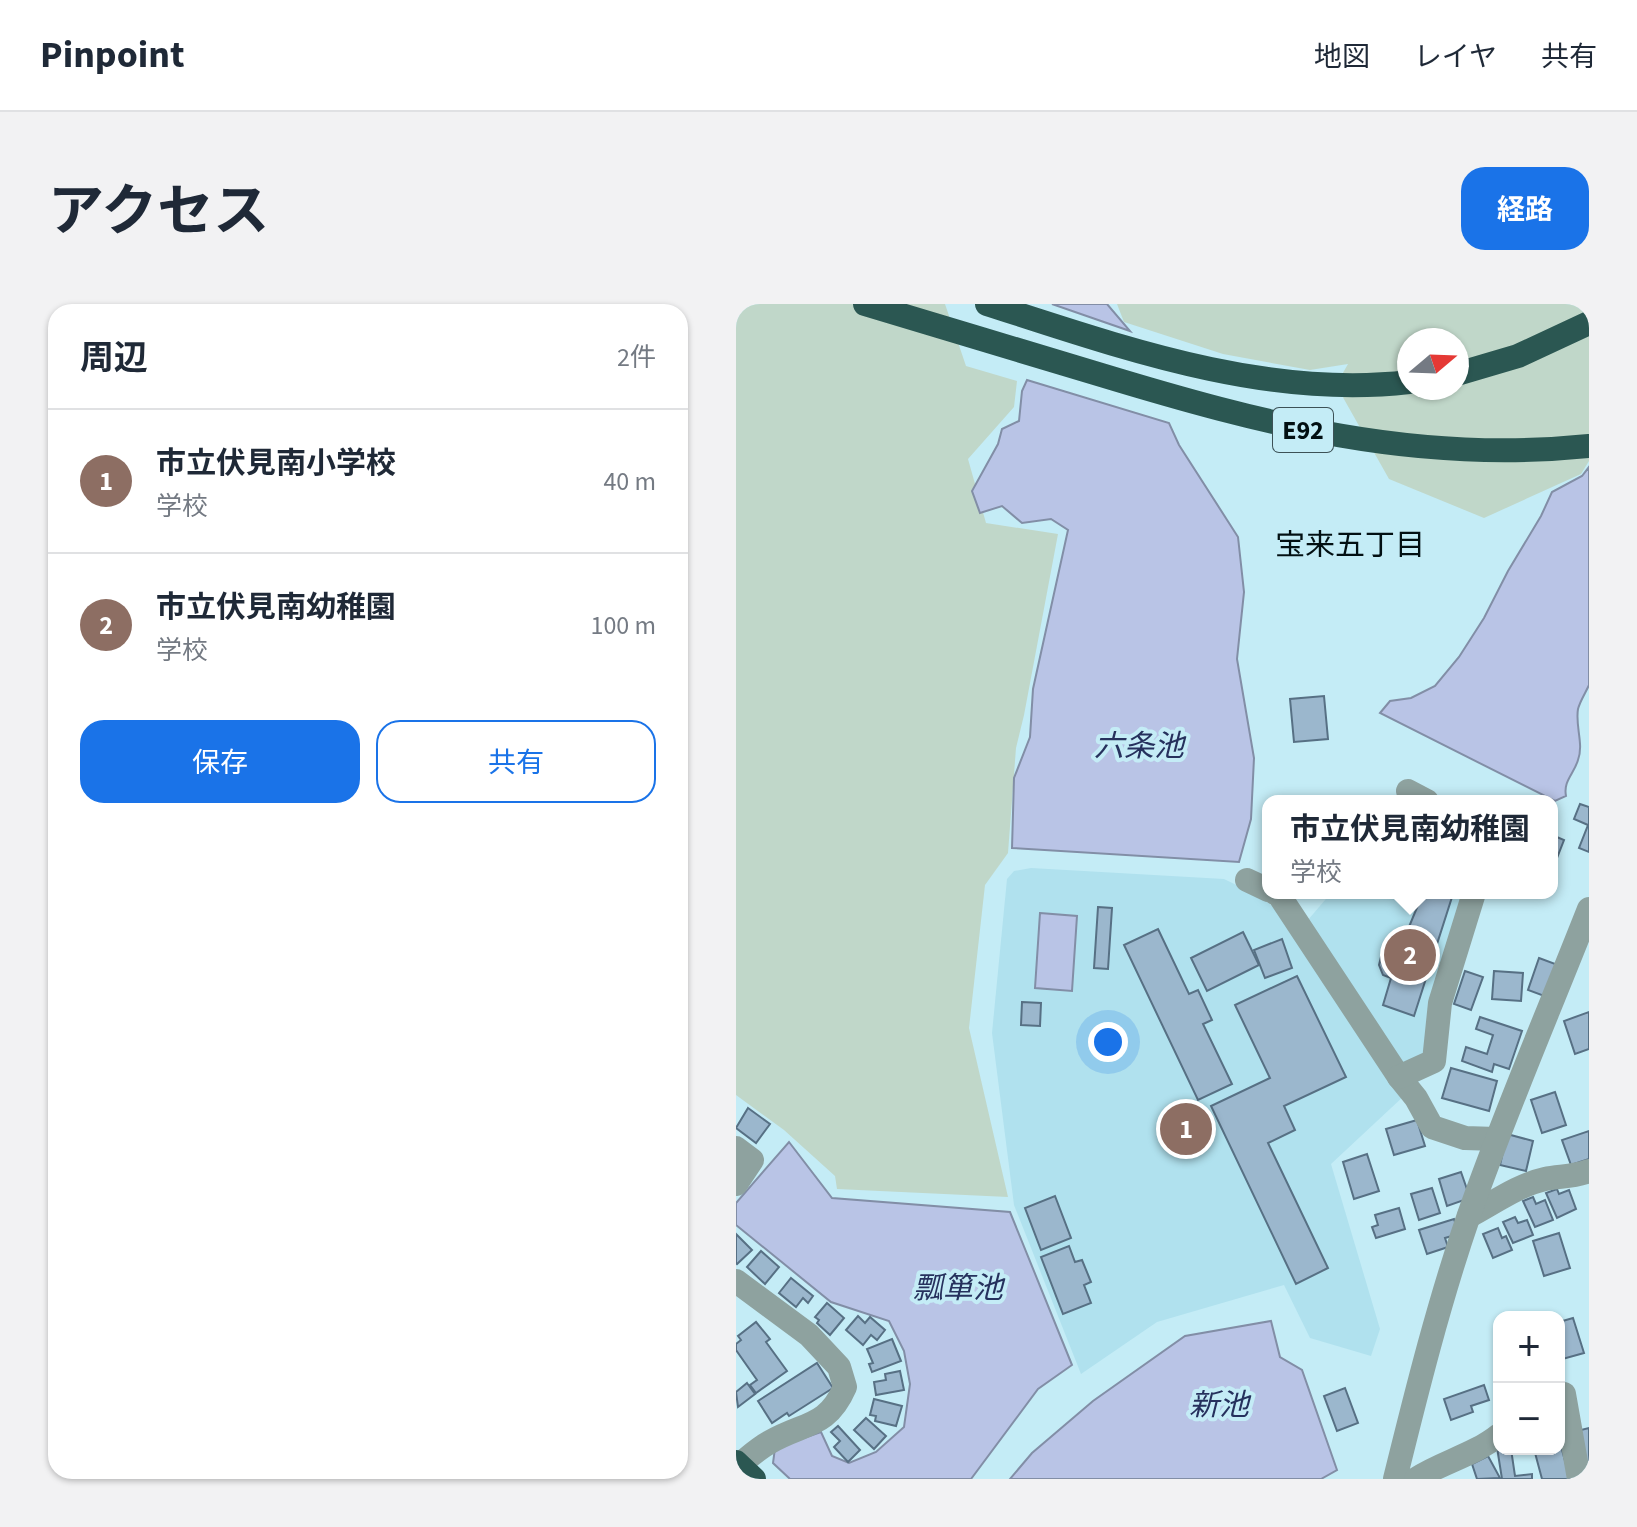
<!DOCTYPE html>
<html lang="ja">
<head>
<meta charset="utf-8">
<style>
  body { margin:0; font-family:"Source Sans 3","Noto Sans JP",sans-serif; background:#f2f2f3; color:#1f2937 }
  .controls { position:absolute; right:24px; bottom:24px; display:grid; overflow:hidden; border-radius:16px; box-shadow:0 2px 6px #0004 }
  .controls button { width:72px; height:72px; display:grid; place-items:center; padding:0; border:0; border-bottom:2px solid #e0e1e3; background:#fff; color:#1f2937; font:40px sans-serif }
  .compass { position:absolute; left:661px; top:24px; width:72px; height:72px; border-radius:50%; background:#fff; box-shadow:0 2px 6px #0004; rotate:71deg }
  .you { position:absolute; left:372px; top:738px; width:28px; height:28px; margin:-20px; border:6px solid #fff; border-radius:50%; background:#1a73e8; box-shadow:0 0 0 12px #1a73e833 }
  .badge { display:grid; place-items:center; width:52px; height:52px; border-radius:50%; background:#1a73e8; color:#fff; font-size:26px; font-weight:700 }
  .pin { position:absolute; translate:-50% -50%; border:4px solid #fff; box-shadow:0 2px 8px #0006 }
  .popup { position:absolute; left:526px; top:491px; width:296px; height:104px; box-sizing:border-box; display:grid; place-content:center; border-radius:16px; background:#fff; filter:drop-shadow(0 2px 6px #0005); font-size:26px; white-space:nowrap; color:#747a83 }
  .popup b { font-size:30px; color:#1f2937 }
  .popup::after { content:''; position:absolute; left:50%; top:100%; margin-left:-16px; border:16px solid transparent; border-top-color:#fff }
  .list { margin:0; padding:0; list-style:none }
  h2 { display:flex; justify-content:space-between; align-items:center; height:104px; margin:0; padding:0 32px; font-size:34px }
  h2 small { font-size:26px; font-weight:400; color:#747a83 }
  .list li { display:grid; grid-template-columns:52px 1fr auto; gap:24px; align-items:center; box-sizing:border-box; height:144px; padding:0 32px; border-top:2px solid #e0e1e3 }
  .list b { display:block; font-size:30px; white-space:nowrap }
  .list p { margin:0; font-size:26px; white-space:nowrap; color:#747a83 }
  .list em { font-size:26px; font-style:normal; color:#747a83 }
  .actions { display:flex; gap:16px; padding:24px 32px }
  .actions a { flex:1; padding:18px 0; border:2px solid #1a73e8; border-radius:24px; text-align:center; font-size:28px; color:#1a73e8 }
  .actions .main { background:#1a73e8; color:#fff }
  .map { position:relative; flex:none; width:853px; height:1175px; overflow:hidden; border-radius:24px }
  header { display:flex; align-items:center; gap:48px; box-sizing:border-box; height:112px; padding:0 40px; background:#fff; border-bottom:2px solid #e0e1e3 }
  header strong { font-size:38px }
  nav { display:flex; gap:44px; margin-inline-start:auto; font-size:28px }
  .intro { display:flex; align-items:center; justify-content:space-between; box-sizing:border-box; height:192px; padding:0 48px }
  h1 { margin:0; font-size:56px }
  .button { padding:20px 36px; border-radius:24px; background:#1a73e8; color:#fff; font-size:28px; font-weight:700 }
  main { display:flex; gap:48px; padding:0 48px }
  aside { flex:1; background:#fff; border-radius:24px; box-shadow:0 2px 6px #0004 }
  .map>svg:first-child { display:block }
  .built { fill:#b0e1ee }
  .green { fill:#c0d7c9; fill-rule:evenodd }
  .water { fill:#b9c4e6; stroke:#828ea6; stroke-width:2 }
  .building { fill:#9bb7cd; stroke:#577084; stroke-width:2 }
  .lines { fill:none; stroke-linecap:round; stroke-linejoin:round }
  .street { stroke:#8ea29f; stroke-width:24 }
  .highway { stroke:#2b5752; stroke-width:24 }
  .labels { text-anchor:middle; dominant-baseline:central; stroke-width:8; stroke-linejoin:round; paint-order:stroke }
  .shield { fill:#c4ecf6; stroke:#3c5156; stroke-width:2 }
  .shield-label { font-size:26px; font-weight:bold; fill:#020f12 }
  .neighbourhood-label { font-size:30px; fill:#020f12; stroke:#c4ecf6 }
  .water-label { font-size:30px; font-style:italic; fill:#26315d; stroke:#c4ecf6 }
</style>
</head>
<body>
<header>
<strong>Pinpoint</strong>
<nav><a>地図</a><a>レイヤ</a><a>共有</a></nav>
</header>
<div class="intro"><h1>アクセス</h1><a class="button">経路</a></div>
<main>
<aside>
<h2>周辺<small>2件</small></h2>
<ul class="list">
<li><span class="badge" style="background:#8d6e63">1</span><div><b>市立伏見南小学校</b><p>学校</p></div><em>40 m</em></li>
<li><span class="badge" style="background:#8d6e63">2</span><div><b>市立伏見南幼稚園</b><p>学校</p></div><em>100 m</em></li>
</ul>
<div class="actions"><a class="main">保存</a><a>共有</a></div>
</aside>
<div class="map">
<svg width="853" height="1175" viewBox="0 0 853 1175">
  <rect width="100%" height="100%" fill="#c4ecf6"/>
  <g class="built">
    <path d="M295 564 488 575 521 591 546 609 669 791 595 860 644 1025 635 1052 574 1034 548 981 421 1018 345 1070 278 901 256 729 271 575 278 567Z"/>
    <path d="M595 589H734L694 752 661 766 566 623Z"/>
  </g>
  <g class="green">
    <path d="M0 0H209L230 62 281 77 278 103 232 155 250 219 322 230 288 411 280 444 272 549 249 581 233 724 272 893 101 885 99 872 48 826 0 791Z"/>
    <path d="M381 0H853V157L845 170 748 214 653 175 600 81 612 60 574 66 487 50 388 18ZM673 36H721V84H673Z"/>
  </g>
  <g class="water">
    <path d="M316 0H371L394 27Z"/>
    <path d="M291 76 433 119 443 141 502 233 508 288 501 355 518 454 515 515 503 558 276 544 278 474 294 433 297 385 332 226 315 215 286 219 266 202 244 209 236 187 262 140 266 125 283 117 286 87Z"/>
    <path d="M853 163V381C850 388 844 397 842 405 839 422 848 440 842 456 838 470 827 477 830 492L819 497 644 409 654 397 675 394 699 382 723 353 748 314 772 267 805 212 816 188 846 172Z"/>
    <path d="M304 609 341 612 336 687 299 684Z"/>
    <path d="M53 838 96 894 274 908 336 1061 302 1085 235 1175H54L37 1159 39 1144 85 1128 96 1152 113 1159 140 1148 168 1123 174 1080 168 1047 153 1017 95 998 0 921V899Z"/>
    <path d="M535 1017 544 1053 566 1066 601 1166 585 1175H274L296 1149 357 1097 449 1032Z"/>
  </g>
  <g class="building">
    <path d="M588 392 592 435 558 438 554 395Z"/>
    <path d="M844 500 853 503V548L843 544 852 521 838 515Z"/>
    <path d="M816 531 828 536 821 554 816 552Z"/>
    <path d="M687 589H705L716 593 678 712 647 701 655 674 647 671 643 661 645 653 652 652 653 644 663 647Z"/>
    <path d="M362 603 376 604 372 665 358 664Z"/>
    <path d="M422 625 453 690 462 686 476 716 467 720 496 780 462 796 388 641Z"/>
    <path d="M507 628 523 661 471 687 455 654Z"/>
    <path d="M546 635 556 664 529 674 518 646Z"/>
    <path d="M803 654 822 661 811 693 792 686Z"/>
    <path d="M729 667 747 673 735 706 718 700Z"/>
    <path d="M758 667 787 669 785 697 756 695Z"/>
    <path d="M561 672 610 773 548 802 559 826 532 839 592 964 560 980 475 802 534 774 499 701Z"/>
    <path d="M286 698 305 699 304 722 285 721Z"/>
    <path d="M853 708V745L839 750 828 717Z"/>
    <path d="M744 713 786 727 773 765 758 760 756 768 726 757 730 743 751 750 757 731 740 725Z"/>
    <path d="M715 764 761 777 753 807 706 794Z"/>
    <path d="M819 788 830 821 806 829 795 796Z"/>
    <path d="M12 804 34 820 20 839 0 824Z"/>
    <path d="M681 816 689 842 658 851 650 825Z"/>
    <path d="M853 827V855L835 861 826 836Z"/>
    <path d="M771 830 797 837 790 867 764 861Z"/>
    <path d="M631 850 643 887 618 895 607 858Z"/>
    <path d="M725 868 734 894 711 902 703 875Z"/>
    <path d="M696 884 704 909 683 916 675 890Z"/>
    <path d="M821 885 823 890 833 886 840 905 821 914 810 889Z"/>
    <path d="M319 892 335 934 305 946 289 904Z"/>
    <path d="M797 893 800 900 809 896 817 916 799 923 787 897Z"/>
    <path d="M663 904 669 925 640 934 636 923 642 921 639 911Z"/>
    <path d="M779 913 782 919 791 916 797 931 777 939 767 918Z"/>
    <path d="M718 915 723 930 709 934 712 943 691 950 683 926Z"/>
    <path d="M762 924 766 934 770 932 776 946 757 954 747 930Z"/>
    <path d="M823 929 834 964 808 972 797 937Z"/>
    <path d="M0 930 16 946 1 960 0 959Z"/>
    <path d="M333 942 339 958 346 956 355 978 348 981 355 999 327 1010 305 953Z"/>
    <path d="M25 947 43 963 29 980 11 963Z"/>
    <path d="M55 974 77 992 72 999 67 994 60 1003 43 989Z"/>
    <path d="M91 999 108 1014 94 1031 81 1019 83 1016 79 1013Z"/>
    <path d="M122 1012 129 1019 134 1013 149 1026 141 1036 135 1031 127 1041 110 1026Z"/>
    <path d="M837 1014 848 1049 823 1056V1018Z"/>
    <path d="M20 1018 34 1035 30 1038 51 1067 20 1089 14 1081 21 1076 0 1046V1040L5 1036 2 1032Z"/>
    <path d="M156 1035 165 1057 136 1068 133 1060 137 1059 131 1045Z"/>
    <path d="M81 1059 97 1084 53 1112 51 1109 36 1119 22 1097Z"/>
    <path d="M164 1067 168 1086 140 1091 138 1078 150 1076 149 1070Z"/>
    <path d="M11 1079 19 1090 2 1103 0 1088Z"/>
    <path d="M748 1081 753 1096 735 1102 737 1108 715 1116 708 1095Z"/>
    <path d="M609 1084 622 1119 601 1127 588 1092Z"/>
    <path d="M138 1095 166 1102 160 1122 139 1117 140 1112 134 1111Z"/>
    <path d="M130 1114 150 1132 138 1145 118 1126Z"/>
    <path d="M102 1122 124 1146 112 1158 98 1143 104 1137 95 1128Z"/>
    <path d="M853 1124V1157L843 1159 837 1128Z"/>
    <path d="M823 1135 834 1175H806L798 1145H823Z"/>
    <path d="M760 1137 763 1145H775L779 1172 796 1170V1175H766Z"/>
    <path d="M752 1152 764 1174 741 1175 736 1160Z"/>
  </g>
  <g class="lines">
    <g class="street">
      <path d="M672 487 691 497"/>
      <path d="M511 576 532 586"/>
      <path d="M539 589 543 591 663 773 680 794 696 823 729 834 760 835"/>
      <path d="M663 773 698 757 704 699 738 589"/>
      <path d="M0 844 16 856 0 880"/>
      <path d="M733 912C756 900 782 881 809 875 824 872 838 873 853 867"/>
      <path d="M0 977 73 1031 103 1063 109 1083C91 1124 69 1118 34 1138 23 1144 13 1153 3 1161"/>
      <path d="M823 1092 828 1090 843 1175"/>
      <path d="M659 1175C681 1086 703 998 733 911 769 808 813 707 853 605"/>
      <path d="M680 1175C706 1158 738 1151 763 1131"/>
    </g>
    <g class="highway">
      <path d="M129 0C207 23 284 47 362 70 527 120 679 160 853 142"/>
      <path d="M251 0C385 43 530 95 673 78"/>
      <path d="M721 70 782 52 853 19"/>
      <path d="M0 1158 18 1175"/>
    </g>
  </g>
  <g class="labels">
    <rect class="shield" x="537" y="104" width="60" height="44" rx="6"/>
    <g class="shield-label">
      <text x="567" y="126">E92</text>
    </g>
    <g class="neighbourhood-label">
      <text x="614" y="241">宝来五丁目</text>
    </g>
    <g class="water-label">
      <text x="403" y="442">六条池</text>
      <text x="222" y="984">瓢箪池</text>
      <text x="483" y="1101">新池</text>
    </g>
  </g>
</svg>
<div class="controls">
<button>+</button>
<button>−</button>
</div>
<svg class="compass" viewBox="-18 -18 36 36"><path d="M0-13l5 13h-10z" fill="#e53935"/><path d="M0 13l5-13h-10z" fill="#747a83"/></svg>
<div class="you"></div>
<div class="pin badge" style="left:450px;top:825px;background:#8d6e63">1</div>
<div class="pin badge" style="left:674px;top:651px;background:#8d6e63">2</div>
<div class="popup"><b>市立伏見南幼稚園</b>学校</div>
</div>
</main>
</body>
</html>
